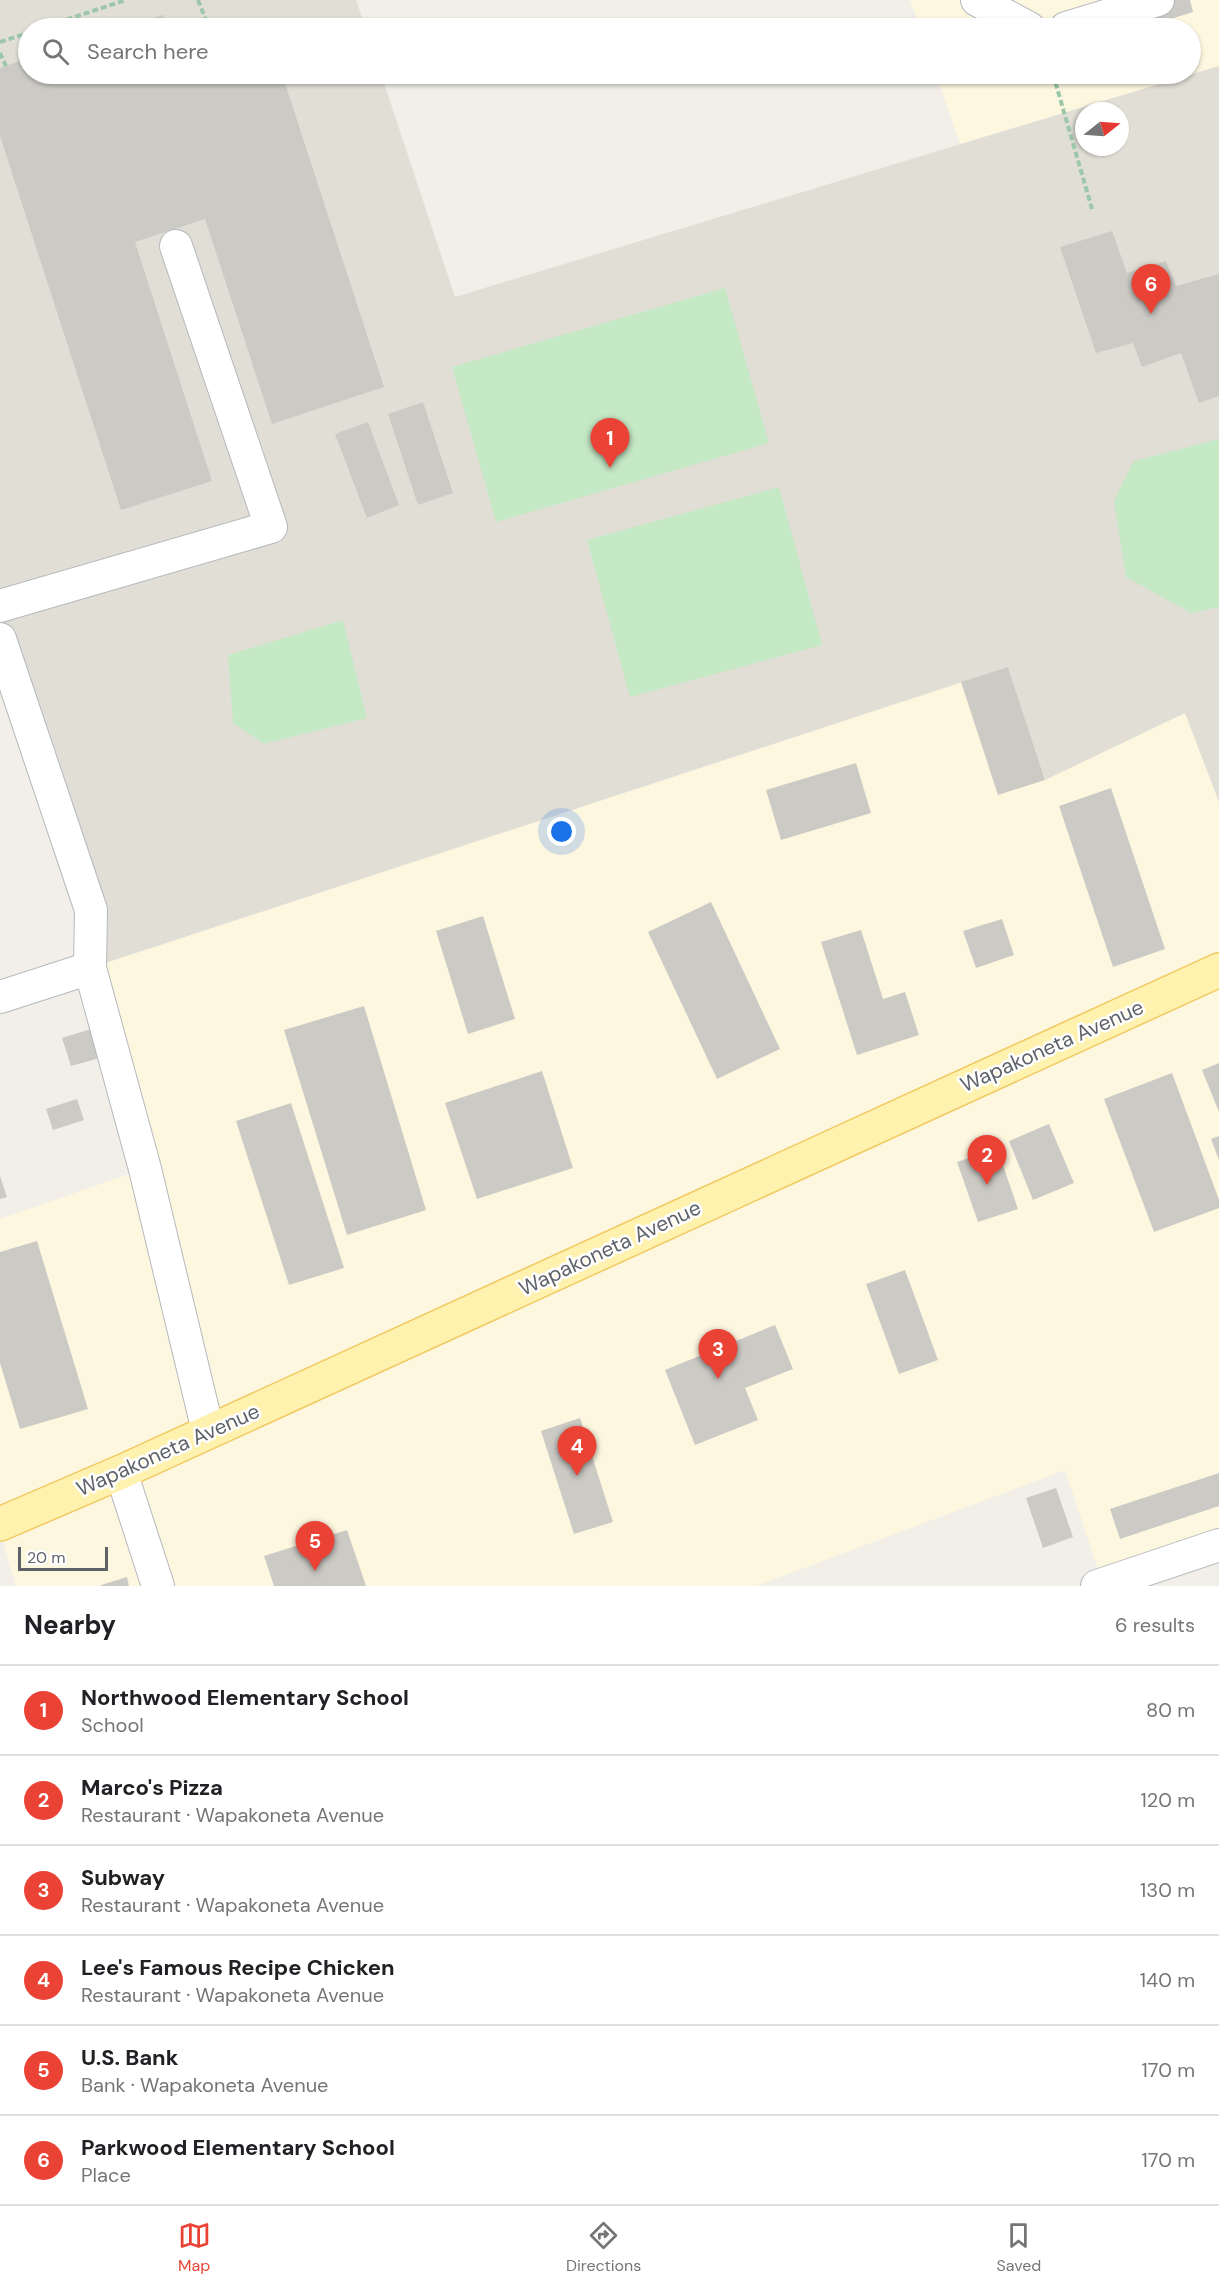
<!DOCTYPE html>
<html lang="en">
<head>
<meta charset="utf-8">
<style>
  body { margin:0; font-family:"DM Sans",sans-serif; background:#f2f2f2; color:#202124 }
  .compass { position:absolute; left:1075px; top:102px; width:54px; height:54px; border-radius:50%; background:#fff; box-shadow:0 2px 4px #0004; rotate:73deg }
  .scale { position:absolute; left:18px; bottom:15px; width:90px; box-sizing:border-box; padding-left:6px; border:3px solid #5f6368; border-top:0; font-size:16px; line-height:21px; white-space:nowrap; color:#5f6368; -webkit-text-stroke:4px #fff; paint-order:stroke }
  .you { position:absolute; left:562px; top:832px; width:21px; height:21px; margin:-15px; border:4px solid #fff; border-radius:50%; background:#1a73e8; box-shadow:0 0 0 9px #1a73e833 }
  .badge { display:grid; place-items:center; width:39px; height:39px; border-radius:50%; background:#ea4335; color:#fff; font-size:20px; font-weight:700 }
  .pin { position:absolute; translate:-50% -50px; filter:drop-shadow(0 2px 3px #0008) }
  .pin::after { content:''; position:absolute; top:32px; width:21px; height:18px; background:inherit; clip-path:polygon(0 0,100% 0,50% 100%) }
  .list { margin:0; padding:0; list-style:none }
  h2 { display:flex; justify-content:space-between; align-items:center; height:78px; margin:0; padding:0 24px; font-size:26px }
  h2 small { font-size:20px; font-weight:400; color:#757577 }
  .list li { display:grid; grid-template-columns:39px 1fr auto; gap:18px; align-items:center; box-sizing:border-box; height:90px; padding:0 24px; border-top:2px solid #e0e0e0 }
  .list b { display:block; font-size:22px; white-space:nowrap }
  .list p { margin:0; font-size:20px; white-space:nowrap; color:#757577 }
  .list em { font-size:20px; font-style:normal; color:#757577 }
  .icon { flex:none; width:33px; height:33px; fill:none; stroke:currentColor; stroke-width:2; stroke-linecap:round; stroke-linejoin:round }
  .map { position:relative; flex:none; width:1219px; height:1586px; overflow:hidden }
  .search { position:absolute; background:#fff; box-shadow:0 2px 4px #0004; left:18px; right:18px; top:18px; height:66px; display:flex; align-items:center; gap:15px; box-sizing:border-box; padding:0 21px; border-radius:33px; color:#757577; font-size:22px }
  .sheet { height:618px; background:#fff }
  nav { display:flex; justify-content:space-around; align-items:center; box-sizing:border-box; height:84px; border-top:2px solid #e0e0e0; background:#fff; font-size:16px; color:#757577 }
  nav a { display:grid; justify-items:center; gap:3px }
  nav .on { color:#ea4335 }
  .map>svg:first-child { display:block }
  .commercial { fill:#fef7e0 }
  .education { fill:#e1ded6; fill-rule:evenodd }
  .green { fill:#c5e8c5 }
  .building { fill:#cccac5 }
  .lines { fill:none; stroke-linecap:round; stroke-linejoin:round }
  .minor-casing { stroke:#b5b8bc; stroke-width:34 }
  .major-casing { stroke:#f2c960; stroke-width:36 }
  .path { stroke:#9cc7a9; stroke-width:4; stroke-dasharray:6 3; stroke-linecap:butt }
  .minor { stroke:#fff; stroke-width:32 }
  .major { stroke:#fff2af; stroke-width:33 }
  .labels { text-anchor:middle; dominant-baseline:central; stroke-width:5; stroke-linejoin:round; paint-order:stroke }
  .street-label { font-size:21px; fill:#5f6368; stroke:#fff }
</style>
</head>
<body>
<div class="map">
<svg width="1219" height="1586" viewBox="0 0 1219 1586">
  <rect width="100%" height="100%" fill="#f1efe8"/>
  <g class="commercial">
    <path d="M910 0H1219V66L960 144 936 74H1190V28H920Z"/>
    <path d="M1008 667 1045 780 1185 713 1219 802V1545L1103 1584 1065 1470 756 1586H16L0 1532V1219L144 1169 90 968Z"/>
  </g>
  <path class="education" d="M0 0H356L366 28H28V74H381L455 297 1219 66V802L1185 713 1045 780 1008 667 90 968 91 910 0 639ZM1084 111H1120V147H1084Z"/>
  <g class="green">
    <path d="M725 288 769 443 496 522 452 367Z"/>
    <path d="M1219 439V607L1191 613 1126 577 1114 501 1134 461Z"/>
    <path d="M779 487 822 645 630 697 587 540Z"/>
    <path d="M343 620 367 718 264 744 233 723 228 655Z"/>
  </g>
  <g class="building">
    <path d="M1143 0H1190L1193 12 1152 25Z"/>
    <path d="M163 15 168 28H122Z"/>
    <path d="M28 58V74H282L384 387 272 424 205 219 135 242 212 481 121 510 0 136V68Z"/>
    <path d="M1112 231 1127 273 1166 261 1176 286 1219 274V396L1199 403 1181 353 1142 367 1133 343 1096 353 1060 247Z"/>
    <path d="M423 402 453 493 418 505 388 414Z"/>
    <path d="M368 422 399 505 367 518 335 434Z"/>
    <path d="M1008 667 1045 780 998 795 961 682Z"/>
    <path d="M856 763 871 813 781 840 766 790Z"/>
    <path d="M1111 788 1165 949 1113 967 1059 806Z"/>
    <path d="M711 902 780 1049 717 1079 648 932Z"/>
    <path d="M483 916 515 1019 468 1034 436 931Z"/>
    <path d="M1002 919 1014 955 976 968 963 931Z"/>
    <path d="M861 930 883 999 905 992 919 1035 857 1055 821 942Z"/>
    <path d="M364 1006 426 1210 347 1235 284 1030Z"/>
    <path d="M91 1029 100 1058 71 1066 62 1038Z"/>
    <path d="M1219 1063V1112L1202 1070Z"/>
    <path d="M542 1071 573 1168 477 1199 445 1103Z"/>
    <path d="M1172 1073 1219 1200V1208L1154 1232 1104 1099Z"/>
    <path d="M77 1099 84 1120 53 1130 46 1109Z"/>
    <path d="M291 1103 344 1268 289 1285 236 1121Z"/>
    <path d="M1049 1124 1074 1183 1033 1200 1009 1141Z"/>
    <path d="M1219 1136V1160L1211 1139Z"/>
    <path d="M997 1148 1018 1209 978 1222 957 1162Z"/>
    <path d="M0 1176 7 1197 0 1199Z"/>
    <path d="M37 1241 88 1409 20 1429 0 1363V1252Z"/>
    <path d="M905 1270 938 1360 899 1374 866 1284Z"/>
    <path d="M775 1325 793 1369 745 1388 758 1420 695 1445 665 1370Z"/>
    <path d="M580 1418 613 1522 574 1534 541 1431Z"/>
    <path d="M1219 1473V1506L1120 1539 1110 1509Z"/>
    <path d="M1056 1488 1073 1537 1043 1548 1026 1498Z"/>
    <path d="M347 1530 366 1586H274L264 1556Z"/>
    <path d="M127 1577 129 1586H101V1585Z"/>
  </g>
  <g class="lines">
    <g class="minor-casing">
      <g id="minor">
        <path d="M977 0 1029 28"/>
        <path d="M1066 28 1158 0"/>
        <path d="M0 606 271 527 176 246"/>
        <path d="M0 639 91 910 90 968 145 1169 208 1431"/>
        <path d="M0 997 90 968"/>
        <path d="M121 1472 158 1586"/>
        <path d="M1097 1586 1219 1545"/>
      </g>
    </g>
    <g class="major-casing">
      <path id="major" d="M0 1524 121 1472 1219 970"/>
    </g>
    <g class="path">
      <path d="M198 0 209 28"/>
      <path d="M41 28 126 0"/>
      <path d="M0 42 28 33"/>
      <path d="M0 53 6 66"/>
      <path d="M1053 74 1092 209"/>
    </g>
    <use href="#minor" class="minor"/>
    <use href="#major" class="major"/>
  </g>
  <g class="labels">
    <g class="street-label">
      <text transform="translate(1052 1046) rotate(-24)">Wapakoneta Avenue</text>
      <text transform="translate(610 1248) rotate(-25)">Wapakoneta Avenue</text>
      <text transform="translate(168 1450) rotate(-24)">Wapakoneta Avenue</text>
    </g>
  </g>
</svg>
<svg class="compass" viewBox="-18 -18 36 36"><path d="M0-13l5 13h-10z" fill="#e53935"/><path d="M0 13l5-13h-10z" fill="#757577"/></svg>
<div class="scale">20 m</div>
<div class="you"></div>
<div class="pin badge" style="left:610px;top:468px">1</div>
<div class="pin badge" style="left:987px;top:1185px">2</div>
<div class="pin badge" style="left:718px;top:1379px">3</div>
<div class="pin badge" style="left:577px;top:1476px">4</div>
<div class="pin badge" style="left:315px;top:1571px">5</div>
<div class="pin badge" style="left:1151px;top:314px">6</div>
<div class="search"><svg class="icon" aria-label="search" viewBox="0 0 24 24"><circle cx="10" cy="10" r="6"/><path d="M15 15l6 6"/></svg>Search here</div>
</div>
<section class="sheet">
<h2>Nearby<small>6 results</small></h2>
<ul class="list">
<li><span class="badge">1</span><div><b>Northwood Elementary School</b><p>School</p></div><em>80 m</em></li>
<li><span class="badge">2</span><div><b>Marco's Pizza</b><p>Restaurant · Wapakoneta Avenue</p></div><em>120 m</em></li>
<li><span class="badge">3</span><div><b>Subway</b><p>Restaurant · Wapakoneta Avenue</p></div><em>130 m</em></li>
<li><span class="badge">4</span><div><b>Lee's Famous Recipe Chicken</b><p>Restaurant · Wapakoneta Avenue</p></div><em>140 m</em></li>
<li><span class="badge">5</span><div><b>U.S. Bank</b><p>Bank · Wapakoneta Avenue</p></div><em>170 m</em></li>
<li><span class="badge">6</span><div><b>Parkwood Elementary School</b><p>Place</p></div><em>170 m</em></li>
</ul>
</section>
<nav>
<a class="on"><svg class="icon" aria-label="map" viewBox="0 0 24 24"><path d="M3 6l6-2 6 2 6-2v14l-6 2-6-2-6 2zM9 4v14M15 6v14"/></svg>Map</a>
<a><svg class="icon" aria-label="directions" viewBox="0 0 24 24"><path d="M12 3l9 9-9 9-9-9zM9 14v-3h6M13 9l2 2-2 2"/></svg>Directions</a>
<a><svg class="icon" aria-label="saved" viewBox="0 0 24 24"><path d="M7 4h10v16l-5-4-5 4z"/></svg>Saved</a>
</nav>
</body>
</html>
